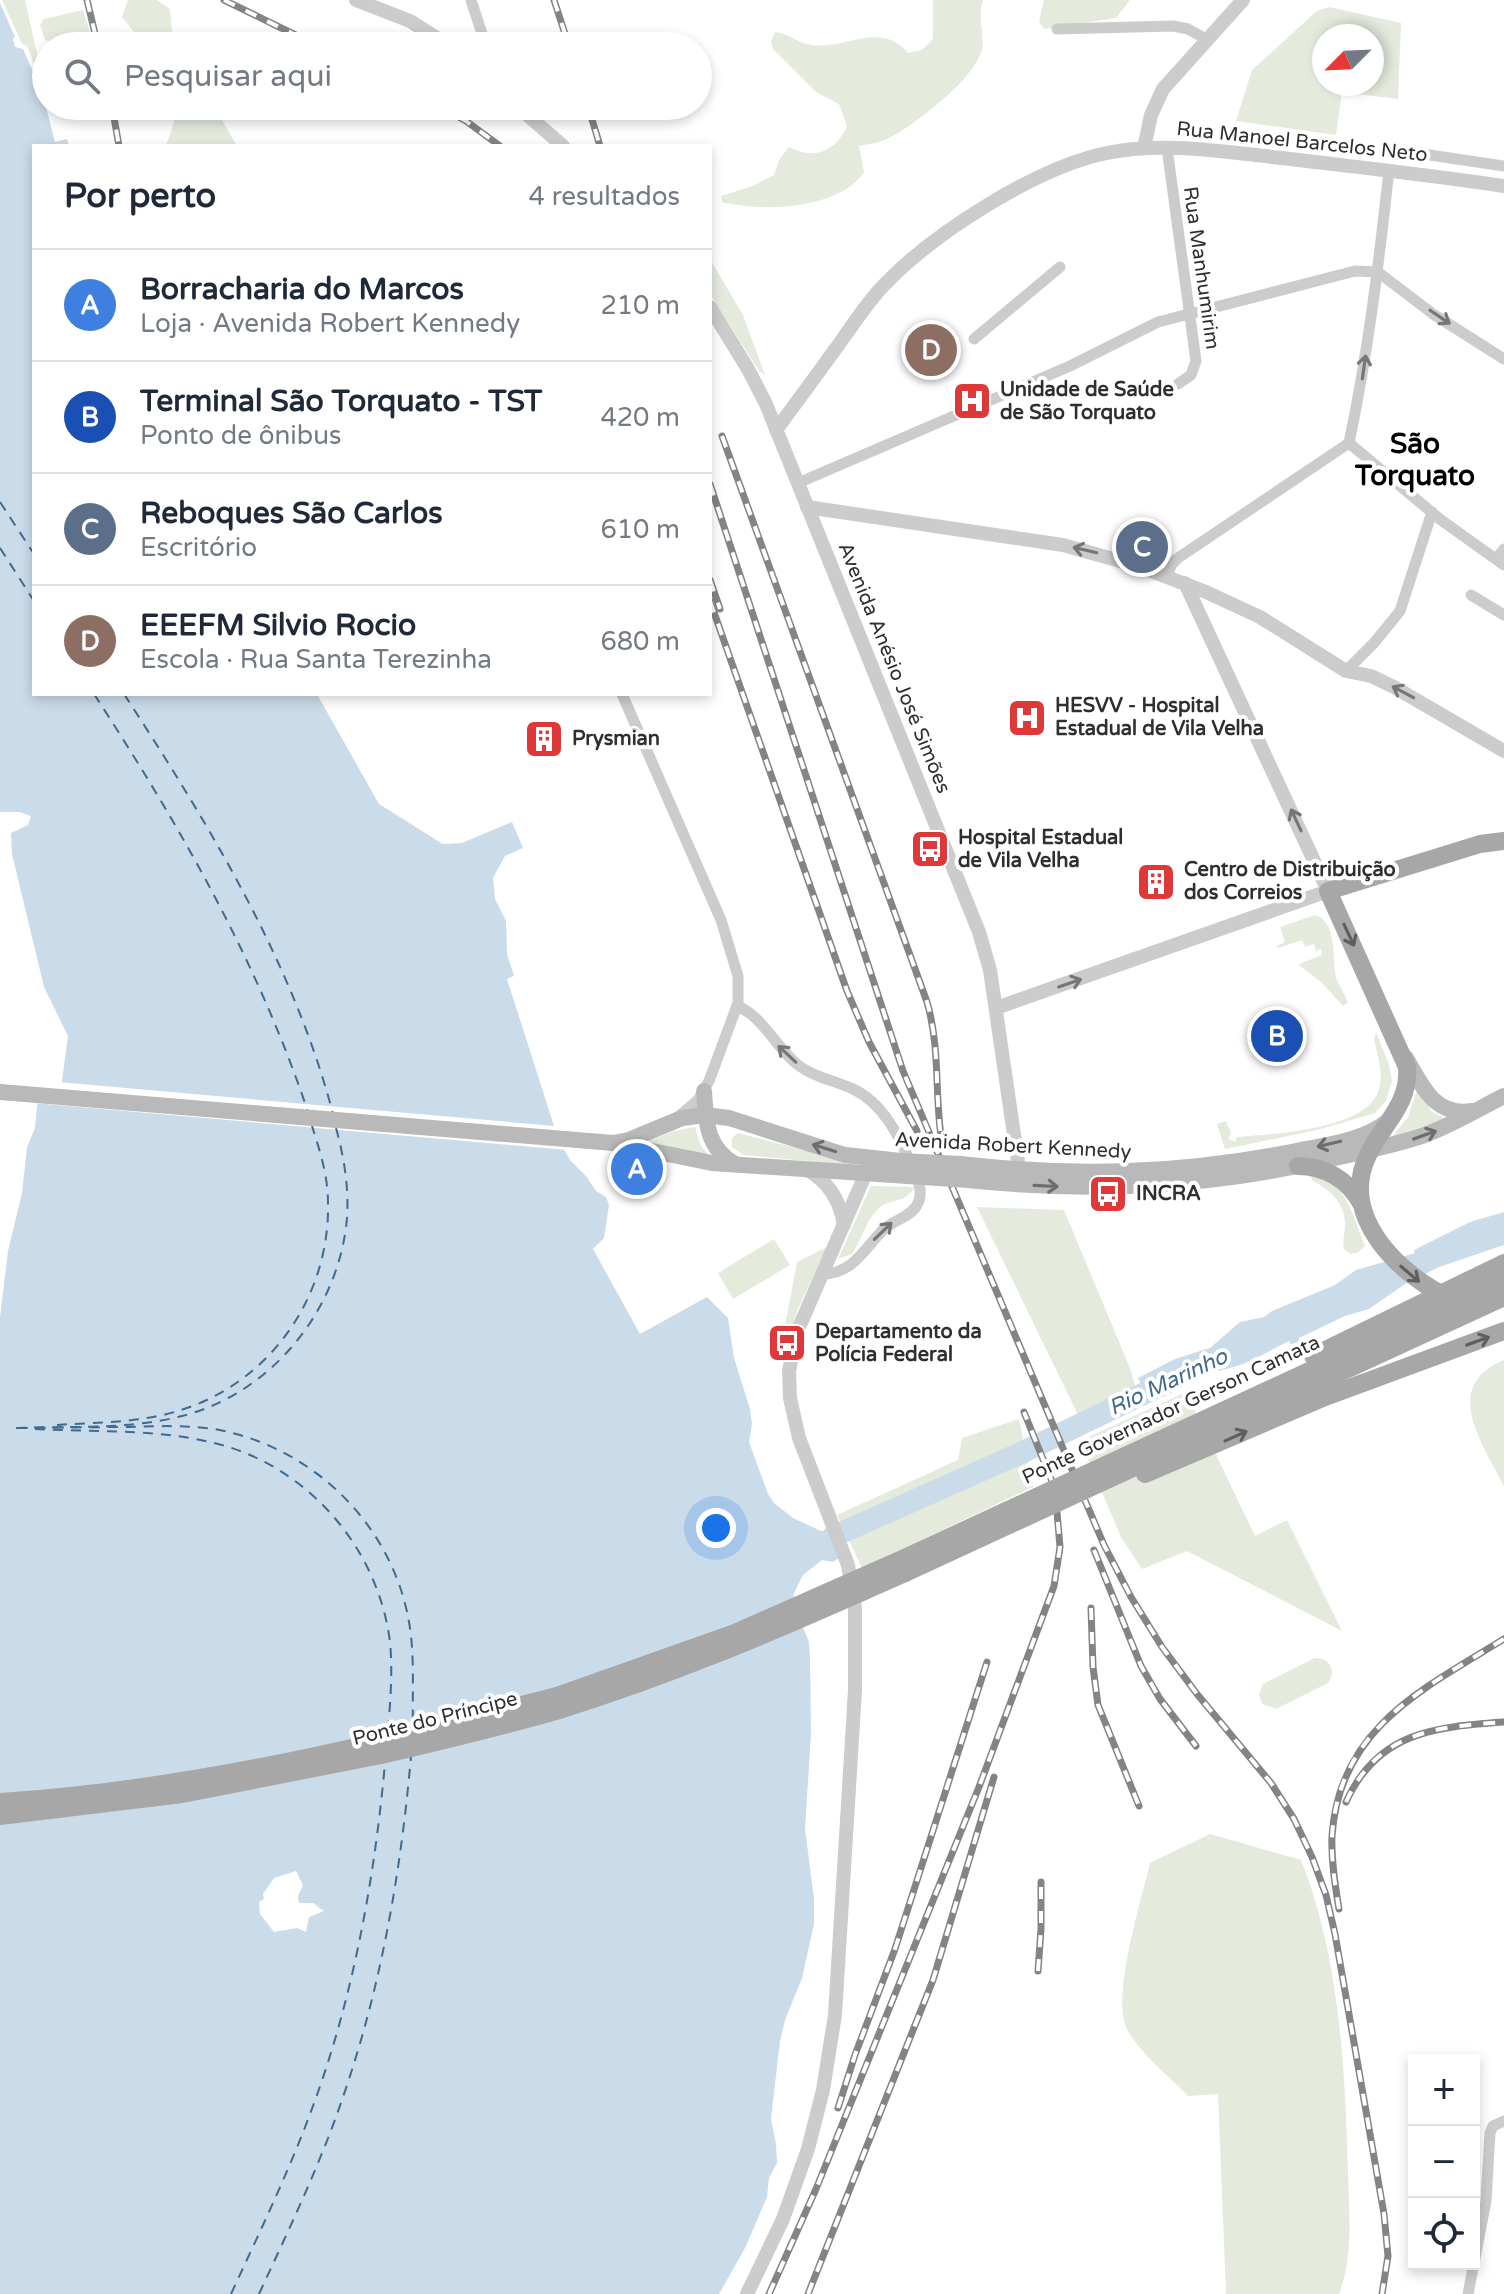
<!DOCTYPE html>
<html lang="pt">
<head>
<meta charset="utf-8">
<style>
  body { margin:0; font-family:"Varela Round",sans-serif; background:#f6f6f7; color:#1f2937 }
  .controls { position:absolute; right:24px; bottom:24px; display:grid; overflow:hidden; border-radius:0px; box-shadow:0 4px 12px #0003 }
  .controls button { width:72px; height:72px; display:grid; place-items:center; padding:0; border:0; border-bottom:2px solid #e0e1e3; background:#fff; color:#1f2937; font:40px sans-serif }
  .compass { position:absolute; left:1312px; top:24px; width:72px; height:72px; border-radius:50%; background:#fff; box-shadow:0 4px 12px #0003; rotate:246deg }
  .you { position:absolute; left:716px; top:1528px; width:28px; height:28px; margin:-20px; border:6px solid #fff; border-radius:50%; background:#1a73e8; box-shadow:0 0 0 12px #1a73e833 }
  .badge { display:grid; place-items:center; width:52px; height:52px; border-radius:50%; background:#0f766e; color:#fff; font-size:26px; font-weight:700 }
  .pin { position:absolute; translate:-50% -50%; border:4px solid #fff; box-shadow:0 2px 8px #0006 }
  .list { margin:0; padding:0; list-style:none }
  h2 { display:flex; justify-content:space-between; align-items:center; height:104px; margin:0; padding:0 32px; font-size:34px }
  h2 small { font-size:26px; font-weight:400; color:#747a83 }
  .list li { display:grid; grid-template-columns:52px 1fr auto; gap:24px; align-items:center; box-sizing:border-box; height:112px; padding:0 32px; border-top:2px solid #e0e1e3 }
  .list b { display:block; font-size:30px; white-space:nowrap }
  .list p { margin:0; font-size:26px; white-space:nowrap; color:#747a83 }
  .list em { font-size:26px; font-style:normal; color:#747a83 }
  .icon { flex:none; width:44px; height:44px; fill:none; stroke:currentColor; stroke-width:2; stroke-linecap:round; stroke-linejoin:round }
  .map { position:relative; flex:none; width:1504px; height:2294px; overflow:hidden }
  .search { position:absolute; background:#fff; box-shadow:0 4px 12px #0003; left:32px; top:32px; width:680px; height:88px; display:flex; align-items:center; gap:20px; box-sizing:border-box; padding:0 28px; border-radius:44px; color:#747a83; font-size:30px }
  .panel { position:absolute; background:#fff; box-shadow:0 4px 12px #0003; left:32px; top:144px; width:680px; height:552px; border-radius:0px }
  .map>svg:first-child { display:block }
  .green { fill:#e4ebdd; fill-rule:evenodd }
  .water { fill:#cadbea; fill-rule:evenodd }
  .pier { fill:#fff }
  .lines { fill:none; stroke-linecap:round; stroke-linejoin:round }
  .river { stroke:#cadbea; stroke-width:22 }
  .ferry { stroke:#406a8e; stroke-width:2; stroke-dasharray:10 8; stroke-linecap:butt }
  .minor { stroke:#ccc; stroke-width:11 }
  .tertiary { stroke:#ccc; stroke-width:14 }
  .secondary { stroke:#b9b9b9; stroke-width:16 }
  .primary { stroke:#a7a7a7; stroke-width:18 }
  .rail-casing { stroke:#848484; stroke-width:7 }
  .rail { stroke:#fff; stroke-width:4; stroke-dasharray:12; stroke-linecap:butt }
  .secondary-bridge { stroke:#b9b9b9; stroke-width:16 }
  .primary-bridge { stroke:#a7a7a7; stroke-width:18 }
  .oneway { stroke:#767676 }
  .oneway2 { stroke:#5f5f5f }
  .oneway3 { stroke:#6d6d6d }
  .labels { text-anchor:middle; dominant-baseline:central; stroke-width:8; stroke-linejoin:round; paint-order:stroke }
  .street-label { font-size:20px; fill:#2f2f2f; stroke:#fff }
  .poi-label { font-size:20px; font-weight:bold; fill:#2f2f2f; stroke:#fff; text-anchor:start }
  .water-label { font-size:22px; font-style:italic; fill:#406a8e; stroke:#fff }
  .district-label { font-size:28px; font-weight:bold; fill:#000; stroke:#fff }
</style>
</head>
<body>
<div class="map">
<svg width="1504" height="2294" viewBox="0 0 1504 2294">
  <rect width="100%" height="100%" fill="#fff"/>
  <g class="green">
    <path d="M2 0H25L46 94 27 46 22 44Z"/>
    <path d="M128 0H157L170 9 172 32 157 43 134 46V32L122 17Z"/>
    <path d="M933 0H983C977 19 985 33 982 49 976 78 915 125 889 138 880 143 869 144 859 146L864 172C839 210 762 212 722 202L721 196 753 186 774 175 779 160 789 147C813 160 836 152 847 126L839 104 816 92 773 49 771 41 775 32C789 33 797 43 811 45 846 50 880 20 908 53L922 50 933 39Z"/>
    <path d="M1044 0H1130L1116 18 1044 29 1039 22Z"/>
    <path d="M1329 7 1401 23 1398 99 1342 92 1336 135 1236 121 1252 70 1317 11ZM1324 36H1372V84H1324Z"/>
    <path d="M83 10 94 46H86L83 38 78 36 52 42 45 40 40 25 44 19Z"/>
    <path d="M170 106H214L237 146H166L174 122Z"/>
    <path d="M710 259 743 315 765 375 759 371 710 294Z"/>
    <path d="M1315 915C1336 921 1333 955 1335 972 1336 981 1344 993 1348 1002L1343 1006 1321 982 1300 966 1299 964 1322 955 1321 949 1316 951 1314 944 1305 947 1302 940 1278 948 1277 946 1285 942 1280 927Z"/>
    <path d="M1376 1032 1389 1065 1392 1081 1386 1101 1375 1113 1321 1129 1225 1149 1217 1124 1226 1121 1231 1133 1228 1139 1235 1142 1237 1137C1273 1134 1368 1130 1379 1089 1384 1074 1377 1054 1374 1039Z"/>
    <path d="M1418 1086 1431 1111 1446 1119 1392 1137 1408 1117Z"/>
    <path d="M695 1127 700 1144 711 1159 643 1143 674 1131Z"/>
    <path d="M738 1133 847 1161 903 1170 744 1155 732 1147V1138Z"/>
    <path d="M1312 1176C1349 1184 1352 1216 1365 1246L1357 1253 1350 1254 1344 1249C1342 1240 1345 1233 1345 1224 1345 1202 1330 1190 1312 1180Z"/>
    <path d="M871 1186 915 1187C904 1205 891 1197 878 1209 865 1222 862 1240 852 1254L838 1259Z"/>
    <path d="M977 1207 1064 1210 1130 1368 1137 1392 1080 1419Z"/>
    <path d="M774 1239 790 1265 733 1299 718 1273Z"/>
    <path d="M827 1247 797 1311 785 1351 779 1358 797 1262Z"/>
    <path d="M1504 1360V1486C1483 1444 1440 1386 1504 1360Z"/>
    <path d="M1186 1392 1255 1536 1287 1520 1342 1631 1187 1551 1142 1569 1121 1537 1080 1441Z"/>
    <path d="M1019 1419 1033 1487 862 1568 837 1515 958 1460 962 1438Z"/>
    <path d="M1315 1658C1330 1658 1337 1671 1328 1683L1276 1709 1262 1704 1259 1694 1263 1684Z"/>
    <path d="M1210 1834 1301 1860C1340 1957 1345 2070 1348 2173 1349 2214 1354 2255 1339 2294H1226L1218 2094 1188 2096C1170 2077 1137 2051 1126 2027 1112 1994 1141 1901 1150 1863Z"/>
  </g>
  <g class="water">
    <path d="M0 3 15 37 13 38 15 47 23 49 42 92 55 142 67 139 69 146H34V694H317L379 804 443 844 462 843 512 822 523 848 505 856 493 878 495 899 506 921 507 954 514 976 508 979 560 1143 570 1160 586 1176 596 1191 606 1197 609 1205 604 1238 593 1249 640 1334 707 1297 728 1318 734 1358 750 1409 752 1424 749 1442 768 1494 774 1503 793 1518 821 1531 830 1532 840 1557 833 1562 822 1560 803 1575 794 1593 793 1603 809 1642 810 1659 811 1734 805 1828 814 1899V1924L802 1978 785 2020 780 2041 771 2119 776 2144 777 2163 769 2178 767 2197 745 2248 719 2294H0V1317L8 1251 22 1193 27 1147 35 1128 38 1097 61 1088 68 1036 44 987 12 854 11 833 28 825 31 816 19 812H0ZM296 1871 303 1885 298 1896 299 1903H313L324 1911 309 1917 306 1932 297 1928 274 1932 260 1914 259 1902 264 1899 263 1894 274 1878Z"/>
    <path d="M1504 1212V1245L1439 1267 1405 1284 1369 1309 1345 1316 1299 1338 1300 1341 1291 1345 1289 1341C1272 1349 1254 1361 1237 1366 1205 1375 1176 1379 1147 1395L1138 1378 1175 1359 1210 1348 1240 1322 1264 1317 1272 1311 1335 1285 1356 1270 1415 1253 1414 1250 1470 1222Z"/>
  </g>
  <g class="pier">
    <path d="M317 694H322L382 801 444 840 451 839 453 843 443 844 379 803Z"/>
    <path d="M514 976 515 980 512 982 540 1072 568 1150 33 1103 36 1094 57 1085 58 1082 554 1126 507 979Z"/>
  </g>
  <g class="lines">
    <path class="river" d="M832 1537 1023 1452 1172 1380"/>
    <g class="ferry">
      <path d="M0 502 34 554"/>
      <path d="M0 548 34 601"/>
      <path d="M94 694C180 826 258 962 308 1112"/>
      <path d="M124 694C208 823 294 964 333 1114"/>
      <path d="M336 1128C344 1157 349 1187 347 1218 339 1310 272 1393 182 1416 128 1430 68 1426 13 1428 51 1428 90 1427 129 1427 157 1426 186 1425 214 1429 312 1446 392 1524 409 1622 415 1656 412 1691 413 1726"/>
      <path d="M57 1425C99 1422 144 1423 184 1409 272 1380 330 1295 328 1203 328 1176 320 1151 312 1126"/>
      <path d="M35 1429C92 1432 154 1429 210 1442 305 1463 378 1546 390 1642 393 1672 390 1703 388 1733"/>
      <path d="M231 2294C262 2227 294 2161 318 2092 355 1987 375 1874 385 1763"/>
      <path d="M259 2294C289 2229 320 2165 343 2097 381 1987 401 1872 411 1756"/>
    </g>
    <g class="minor">
      <path d="M471 0 486 46"/>
      <path d="M1057 29 1173 26 1188 29 1206 39"/>
      <path d="M471 46 485 40"/>
      <path d="M1167 148 1196 361 1191 375 1178 384"/>
      <path d="M1423 154 1504 166"/>
      <path d="M974 339 1060 267"/>
      <path d="M1349 443C1368 353 1379 262 1389 170"/>
      <path d="M1349 443 1441 520 1504 565"/>
      <path d="M798 483 1070 366 1158 322 1355 271 1378 272 1433 314 1504 359"/>
      <path d="M1496 559 1504 549"/>
      <path d="M1167 576 1172 564 1178 558 1349 443"/>
      <path d="M1471 595 1504 615"/>
      <path d="M1346 671 1374 643 1400 611 1432 512"/>
      <path d="M622 694 721 920 738 976V1003L709 1081 698 1100 678 1117"/>
      <path d="M737 1006C763 1016 776 1048 798 1065 815 1078 834 1080 853 1089 883 1103 899 1136 911 1164 916 1177 925 1191 917 1205 911 1217 893 1220 883 1230 864 1249 853 1274 822 1274"/>
      <path d="M1468 2294 1486 2201 1490 2133 1493 2126 1504 2121"/>
    </g>
    <g class="tertiary">
      <path d="M356 0 410 21 449 46"/>
      <path d="M517 106 563 146"/>
      <path d="M1144 148 1151 115 1163 89 1243 0"/>
      <path d="M710 307 748 369 766 404 979 932 990 970 1019 1169"/>
      <path d="M776 430C799 399 822 368 844 337 857 319 869 300 885 284 934 233 1037 167 1107 153 1164 141 1224 152 1282 158 1356 167 1430 175 1504 186"/>
      <path d="M807 507 1063 545 1138 566 1206 592 1260 617 1346 671 1371 676 1394 687 1504 751"/>
      <path d="M996 1008 1328 891 1185 583"/>
      <path d="M806 1169C828 1181 840 1200 844 1225"/>
      <path d="M747 2294 783 2219 808 2149 823 2090 835 2015 855 1690V1608L848 1565 799 1438 790 1398 789 1371 797 1332 866 1173"/>
    </g>
    <g class="secondary">
      <path d="M1406 1058C1422 1085 1434 1117 1472 1111"/>
      <path d="M704 1091C706 1121 706 1148 735 1164"/>
      <path d="M0 1092 613 1143 629 1140 682 1118 705 1115 729 1118 845 1155 901 1161"/>
      <path d="M618 1144 712 1163 908 1176"/>
      <path d="M960 1164C1076 1177 1181 1174 1296 1151 1326 1145 1363 1141 1388 1121"/>
      <path d="M968 1180C1097 1194 1218 1186 1344 1156 1372 1149 1401 1144 1427 1134 1454 1124 1478 1109 1504 1096"/>
    </g>
    <g class="primary">
      <path d="M1298 1166C1325 1166 1348 1180 1361 1203"/>
      <path d="M1451 1299C1399 1275 1338 1216 1368 1155 1383 1123 1410 1105 1407 1067L1328 891 1480 844 1504 841"/>
      <path d="M862 1592 905 1573"/>
      <path d="M0 1802C127 1794 254 1771 378 1742"/>
      <path d="M0 1816 182 1794 381 1755"/>
    </g>
    <g class="rail-casing">
      <g id="rail">
        <path d="M87 0 98 46"/>
        <path d="M224 0 318 46"/>
        <path d="M554 0 569 46"/>
        <path d="M112 106 119 146"/>
        <path d="M439 106 466 121 500 146"/>
        <path d="M588 106 600 146"/>
        <path d="M722 436 927 1002C941 1051 934 1095 942 1143"/>
        <path d="M710 484 903 1071 1104 1545 1131 1597 1162 1647 1197 1694 1271 1783 1294 1819 1312 1857 1326 1895 1335 1934 1384 2214 1388 2256 1382 2294"/>
        <path d="M710 580 720 609"/>
        <path d="M710 601 847 991 869 1042 917 1131"/>
        <path d="M1094 1550 1141 1666 1160 1699 1196 1746"/>
        <path d="M1091 1608 1093 1667 1098 1705 1139 1806"/>
        <path d="M1346 1802C1378 1731 1436 1727 1504 1722"/>
        <path d="M1339 1909C1335 1885 1331 1860 1332 1836 1339 1728 1423 1689 1504 1639"/>
        <path d="M1038 1971 1041 1929V1882"/>
        <path d="M838 2108 855 2055 895 1949 987 1662"/>
        <path d="M769 2294 816 2189 979 1787 1054 1586 1060 1547 1055 1489 1024 1412"/>
        <path d="M808 2294 933 1980 994 1777"/>
      </g>
    </g>
    <use href="#rail" class="rail"/>
    <g class="secondary-bridge">
      <path d="M901 1161 960 1164"/>
      <path d="M908 1176 968 1180"/>
    </g>
    <g class="primary-bridge">
      <path d="M1313 1356 1504 1263"/>
      <path d="M1145 1474 1325 1397 1504 1331"/>
      <path d="M905 1573 1504 1297"/>
      <path d="M378 1742 557 1696 735 1633 900 1560 1504 1281"/>
      <path d="M381 1755C441 1741 500 1727 559 1710 663 1678 763 1636 862 1592"/>
    </g>
  </g>
  <defs><path id="oneway-shaft" d="M-6 0H5M1.5-3L5.5 0L1.5 3" fill="none" stroke-width="1.6" stroke-linecap="round" stroke-linejoin="round" transform="scale(2)"/></defs>
  <g class="oneway">
    <use href="#oneway-shaft" transform="translate(1440 317) rotate(34)"/>
    <use href="#oneway-shaft" transform="translate(1364 367) rotate(-82)"/>
    <use href="#oneway-shaft" transform="translate(1085 550) rotate(-167)"/>
    <use href="#oneway-shaft" transform="translate(1403 692) rotate(-152)"/>
    <use href="#oneway-shaft" transform="translate(1296 820) rotate(-115)"/>
    <use href="#oneway-shaft" transform="translate(1070 983) rotate(-19)"/>
    <use href="#oneway-shaft" transform="translate(787 1054) rotate(-137)"/>
    <use href="#oneway-shaft" transform="translate(883 1231) rotate(-44)"/>
  </g>
  <g class="oneway2">
    <use href="#oneway-shaft" transform="translate(1349 935) rotate(65)"/>
    <use href="#oneway-shaft" transform="translate(1410 1274) rotate(40)"/>
    <use href="#oneway-shaft" transform="translate(1478 1341) rotate(-20)"/>
    <use href="#oneway-shaft" transform="translate(1236 1436) rotate(-24)"/>
  </g>
  <g class="oneway3">
    <use href="#oneway-shaft" transform="translate(1425 1135) rotate(-20)"/>
    <use href="#oneway-shaft" transform="translate(1329 1144) rotate(167)"/>
    <use href="#oneway-shaft" transform="translate(824 1148) rotate(-163)"/>
    <use href="#oneway-shaft" transform="translate(1046 1186) rotate(3)"/>
  </g>
  <defs>
    <g id="hospital-square" transform="scale(2)"><rect x="-9" y="-9" width="18" height="18" rx="4" fill="#de3938" stroke="#fff"/><path d="M-5-5h3v3.5h4V-5h3V5h-3V1.5h-4V5h-3Z" fill="#fff"/></g>
    <g id="building-square" transform="scale(2)"><rect x="-9" y="-9" width="18" height="18" rx="4" fill="#de3938" stroke="#fff"/><path d="M-4-6H4V6H1V3H-1V6H-4ZM-2.5-4.3h1.7v1.8h-1.7ZM.8-4.3h1.7v1.8H.8ZM-2.5-1h1.7V.8h-1.7ZM.8-1h1.7V.8H.8Z" fill="#fff"/></g>
    <g id="bus-square" transform="scale(2)"><rect x="-9" y="-9" width="18" height="18" rx="4" fill="#de3938" stroke="#fff"/><path d="M-5-6H5V4H4V6H2V4H-2V6H-4V4H-5ZM-3.5-4V0h7V-4ZM-3.5 1.2v1.5H-2V1.2ZM2 1.2v1.5H3.5V1.2Z" fill="#fff"/></g>
  </defs>
  <g fill-rule="evenodd">
    <use href="#hospital-square" x="972" y="401"/>
    <use href="#hospital-square" x="1027" y="718"/>
    <use href="#building-square" x="544" y="739"/>
    <use href="#bus-square" x="930" y="849"/>
    <use href="#building-square" x="1156" y="882"/>
    <use href="#bus-square" x="1108" y="1194"/>
    <use href="#bus-square" x="787" y="1343"/>
  </g>
  <g class="labels">
    <g class="street-label">
      <text transform="translate(1302 142) rotate(6)">Rua Manoel Barcelos Neto</text>
      <text transform="translate(1201 268) rotate(82)">Rua Manhumirim</text>
      <text transform="translate(894 668) rotate(68)">Avenida Anésio José Simões</text>
      <text transform="translate(1013 1146) rotate(3)">Avenida Robert Kennedy</text>
      <text transform="translate(1171 1410) rotate(-25)">Ponte Governador Gerson Camata</text>
      <text transform="translate(435 1719) rotate(-14)">Ponte do Príncipe</text>
    </g>
    <g class="poi-label">
      <text x="1000" y="390">Unidade de Saúde<tspan x="1000" dy="23">de São Torquato</tspan></text>
      <text x="1055" y="706">HESVV - Hospital<tspan x="1055" dy="23">Estadual de Vila Velha</tspan></text>
      <text x="572" y="739">Prysmian</text>
      <text x="958" y="838">Hospital Estadual<tspan x="958" dy="23">de Vila Velha</tspan></text>
      <text x="1184" y="870">Centro de Distribuição<tspan x="1184" dy="23">dos Correios</tspan></text>
      <text x="1136" y="1194">INCRA</text>
      <text x="815" y="1332">Departamento da<tspan x="815" dy="23">Polícia Federal</tspan></text>
    </g>
    <g class="water-label">
      <text transform="translate(1168 1382) rotate(-25)">Rio Marinho</text>
    </g>
    <g class="district-label">
      <text x="1415" y="444">São<tspan x="1415" dy="32">Torquato</tspan></text>
    </g>
  </g>
</svg>
<div class="controls">
<button>+</button>
<button>−</button>
<button><svg class="icon" aria-label="locate" viewBox="0 0 24 24"><circle cx="12" cy="12" r="6"/><path d="M12 2v4M12 18v4M2 12h4M18 12h4"/></svg></button>
</div>
<svg class="compass" viewBox="-18 -18 36 36"><path d="M0-13l5 13h-10z" fill="#e53935"/><path d="M0 13l5-13h-10z" fill="#747a83"/></svg>
<div class="you"></div>
<div class="pin badge" style="left:637px;top:1169px;background:#3f7fe0">A</div>
<div class="pin badge" style="left:1277px;top:1036px;background:#1a4fb4">B</div>
<div class="pin badge" style="left:1142px;top:547px;background:#5c6f8a">C</div>
<div class="pin badge" style="left:931px;top:350px;background:#8d6e63">D</div>
<div class="search"><svg class="icon" aria-label="search" viewBox="0 0 24 24"><circle cx="10" cy="10" r="6"/><path d="M15 15l6 6"/></svg>Pesquisar aqui</div>
<section class="panel">
<h2>Por perto<small>4 resultados</small></h2>
<ul class="list">
<li><span class="badge" style="background:#3f7fe0">A</span><div><b>Borracharia do Marcos</b><p>Loja · Avenida Robert Kennedy</p></div><em>210 m</em></li>
<li><span class="badge" style="background:#1a4fb4">B</span><div><b>Terminal São Torquato - TST</b><p>Ponto de ônibus</p></div><em>420 m</em></li>
<li><span class="badge" style="background:#5c6f8a">C</span><div><b>Reboques São Carlos</b><p>Escritório</p></div><em>610 m</em></li>
<li><span class="badge" style="background:#8d6e63">D</span><div><b>EEEFM Silvio Rocio</b><p>Escola · Rua Santa Terezinha</p></div><em>680 m</em></li>
</ul>
</section>
</div>
</body>
</html>
